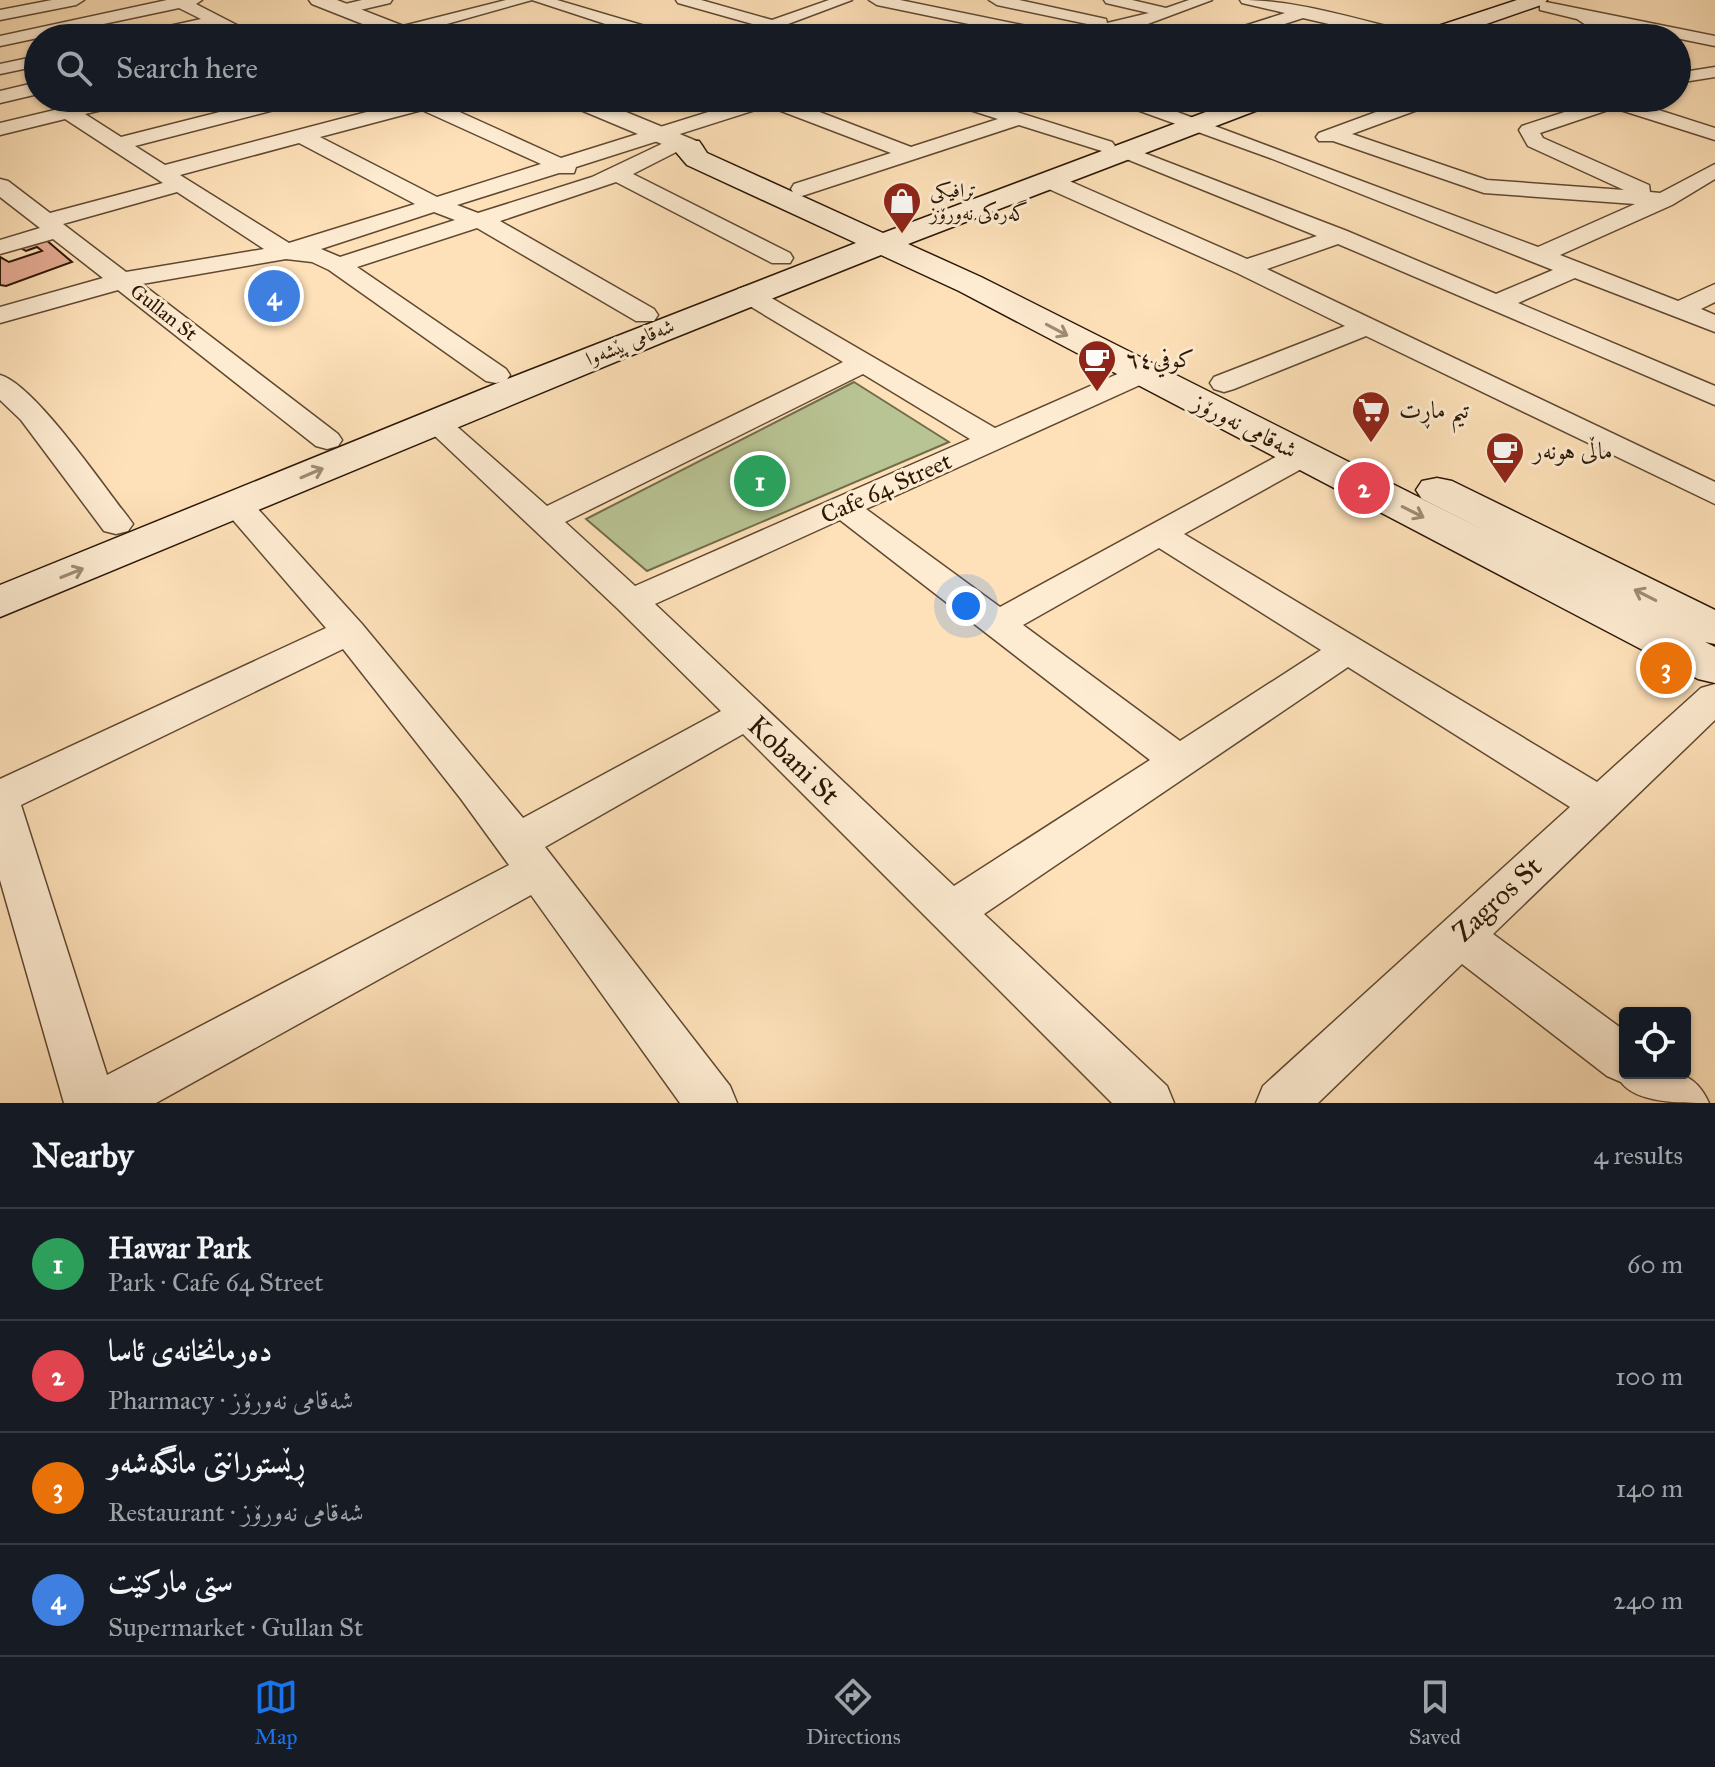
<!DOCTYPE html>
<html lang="en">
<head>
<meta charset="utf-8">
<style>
  body { margin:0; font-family:"IM FELL Great Primer",Amiri,serif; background:#242831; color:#f1f3f6 }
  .controls { position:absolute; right:24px; bottom:24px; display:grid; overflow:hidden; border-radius:8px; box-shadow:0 2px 6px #0004 }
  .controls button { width:72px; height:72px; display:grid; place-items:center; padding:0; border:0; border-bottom:2px solid #363941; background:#171b24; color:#f1f3f6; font:40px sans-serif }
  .you { position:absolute; left:966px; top:606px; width:28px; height:28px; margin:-20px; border:6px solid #fff; border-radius:50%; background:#1a73e8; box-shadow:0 0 0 12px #1a73e833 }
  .badge { display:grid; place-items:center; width:52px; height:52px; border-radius:50%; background:#1a73e8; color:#fff; font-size:26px; font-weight:700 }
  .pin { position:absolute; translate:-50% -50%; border:4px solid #fff; box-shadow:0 2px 8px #0006 }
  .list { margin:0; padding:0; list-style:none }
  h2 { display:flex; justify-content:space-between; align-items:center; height:104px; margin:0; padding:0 32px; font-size:34px }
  h2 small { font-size:26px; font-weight:400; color:#9ea1a6 }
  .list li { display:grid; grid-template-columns:52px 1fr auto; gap:24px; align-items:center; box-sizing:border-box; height:112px; padding:0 32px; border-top:2px solid #363941 }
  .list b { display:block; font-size:30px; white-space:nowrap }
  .list p { margin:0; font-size:26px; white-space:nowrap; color:#9ea1a6 }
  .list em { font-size:26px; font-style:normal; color:#9ea1a6 }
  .icon { flex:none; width:44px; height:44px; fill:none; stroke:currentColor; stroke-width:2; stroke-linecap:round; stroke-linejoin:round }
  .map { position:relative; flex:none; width:1715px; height:1103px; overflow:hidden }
  .search { position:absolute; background:#171b24; box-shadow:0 2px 6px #0004; left:24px; right:24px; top:24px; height:88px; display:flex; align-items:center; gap:20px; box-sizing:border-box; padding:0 28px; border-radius:44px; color:#9ea1a6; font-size:30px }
  .sheet { height:552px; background:#171b24 }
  nav { display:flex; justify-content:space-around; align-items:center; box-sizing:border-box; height:112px; border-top:2px solid #363941; background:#171b24; font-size:22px; color:#9ea1a6 }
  nav a { display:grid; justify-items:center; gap:4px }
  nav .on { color:#1a73e8 }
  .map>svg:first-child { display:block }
  .green { fill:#b9c494; stroke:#726d4c; stroke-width:2 }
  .building { fill:#e7ac95; stroke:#2b1604; stroke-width:2 }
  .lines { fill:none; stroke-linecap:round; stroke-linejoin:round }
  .minor-casing { stroke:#604931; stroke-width:3 }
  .tertiary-casing { stroke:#604931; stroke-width:3 }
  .secondary-casing { stroke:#2b1604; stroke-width:3 }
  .minor { fill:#feecd2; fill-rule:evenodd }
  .tertiary { fill:#feecd2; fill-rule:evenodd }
  .secondary { fill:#feecd2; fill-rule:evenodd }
  .oneway { stroke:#9f8c75 }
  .labels { text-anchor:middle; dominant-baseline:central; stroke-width:6; stroke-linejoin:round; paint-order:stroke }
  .far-poi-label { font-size:20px; fill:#2b1604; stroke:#feecd2; text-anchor:start }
  .far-street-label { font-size:20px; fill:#2b1604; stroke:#feecd2 }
  .poi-label { font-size:24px; fill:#2b1604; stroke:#feecd2; text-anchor:start }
  .street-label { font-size:24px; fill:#2b1604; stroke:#feecd2 }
  .near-street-label { font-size:28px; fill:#2b1604; stroke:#feecd2 }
</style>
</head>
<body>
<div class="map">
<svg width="1715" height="1103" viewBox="0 0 1715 1103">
  <rect width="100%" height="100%" fill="#fee1b9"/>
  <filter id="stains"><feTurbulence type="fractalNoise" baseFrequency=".0025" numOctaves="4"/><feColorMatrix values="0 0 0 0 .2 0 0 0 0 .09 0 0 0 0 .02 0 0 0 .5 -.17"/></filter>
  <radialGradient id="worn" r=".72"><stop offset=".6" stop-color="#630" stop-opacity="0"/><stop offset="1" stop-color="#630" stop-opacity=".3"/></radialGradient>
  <path class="green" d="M854 382 949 442 647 571 586 519Z"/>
  <path class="building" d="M45 239 72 262 6 286 0 285V257L9 262 42 251 37 247 26 251 19 247Z"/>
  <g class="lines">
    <g class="minor-casing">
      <g id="minor">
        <path d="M52 0H84L76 5 0 20V10Z"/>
        <path d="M167 0H202L196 4 262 38H241L215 25 161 38H131L133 34 201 19 179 8 0 46V36Z"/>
        <path d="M362 0H392L390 3 343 14 335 9 337 6Z"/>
        <path d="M506 0H557L672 34 674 38H648L532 0 397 38H369L371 34Z"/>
        <path d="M676 0H701L772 20 829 0H852L751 38H727L756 25 678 3Z"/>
        <path d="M869 0H900L1046 30 1092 25 997 5 989 0H1019L1106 19 1107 23 1149 13 1106 3 1104 0H1132L1166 8 1189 0H1212L1129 31 1067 38H1014L1017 34 877 5Z"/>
        <path d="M1240 0C1299 0 1359 20 1417 34L1419 38H1389L1303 18 1242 38H1217L1219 34 1285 13 1242 3Z"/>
        <path d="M1546 2 1715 36V46L1607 24V31H1595L1577 19 1540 10V4Z"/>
        <path d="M1465 21 1506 34 1508 38H1484L1459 29 1457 26Z"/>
        <path d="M38 56V66L0 74V64Z"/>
        <path d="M1715 67V77L1677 83V73Z"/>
        <path d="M38 82V94L0 103V91Z"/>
        <path d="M105 98H138L136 102 85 114 121 137 275 98H307L305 102 135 146 165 165 420 98H453L442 104 561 158 753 98H783L911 147 998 119 945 102 943 98H972L1112 142 1115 146 1105 152 1019 125 802 196 794 194 791 189 794 184 891 153 768 106 576 167 574 173H559L457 205 478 213 592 177 672 139H686L689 143 686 147 633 174 790 253 793 258 790 263H772L616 182 500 221 654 309 658 315 654 321H636L477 228 357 267 506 369 510 375 506 381 496 383 486 381 329 270 312 262 286 259 142 284 338 434 342 440 338 446 327 449 316 446 118 290 0 323V307L103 278 53 239 0 254V240L40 228 0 197V179L8 181 50 213 163 183 65 119 0 135V123ZM422 110 541 164 437 197 320 137ZM299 143 415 204 289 243 180 175ZM177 192 264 249 126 272 63 224ZM434 212 455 220 340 257 321 249Z"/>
        <path d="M1113 98H1140L1538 247 1635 204 1484 193 1333 141H1319L1316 137 1319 133 1414 98H1441L1439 102 1352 134 1487 180 1624 190 1528 146 1519 130 1522 126 1595 102 1593 98H1621L1715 128V140L1614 108 1540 133 1543 138 1649 185 1650 192 1660 193 1715 164V179L1672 205 1560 255 1678 301 1715 284V302L1701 309 1715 315V332L1575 278 1518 303 1715 386V405L1338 244 1267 269 1715 482V504L1366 336 1234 389 1224 392 1214 389 1210 383 1214 377 1345 326 1237 273 1042 186 1039 181 1042 176H1058L1247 259 1317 236 1119 156 1116 152 1126 146 1347 231 1496 294 1553 270 1270 158 1115 102Z"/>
        <path d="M747 286 756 289 995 428 1131 368 1141 366 1151 368 1155 374 1151 380 866 509 1000 607 1292 448 1303 446 1314 448 1318 455 1314 462 1184 534 1597 782 1701 688 1715 684V720L1493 934 1625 1031V1073C1663 1073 1691 1063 1709 1103 1680 1103 1636 1103 1621 1082L1607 1076 1462 964 1318 1103H1256L1263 1086 1570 807 1348 667 984 914 1167 1086 1174 1103H1112L743 734 545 847 730 1086 737 1103H680L531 895 156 1103H64L0 880V779L326 628 226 512 221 505 226 498 237 495 248 498 362 624 523 818 721 711 618 609 420 422 425 416 435 413 445 416 547 506 843 362 738 299 734 294 738 289ZM863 374 970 439 635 586 565 522ZM840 520 1150 760 954 886 655 604ZM1159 548 1321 650 1180 741 1023 625ZM343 649 461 799 509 865 107 1075 21 805Z"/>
        <path d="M0 375C34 384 103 486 128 517L133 524 128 531 116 534 104 531 21 420 0 400Z"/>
      </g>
    </g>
    <g class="tertiary-casing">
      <g id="tertiary">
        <path d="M309 0H337L424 34 427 38H398L312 4Z"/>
        <path d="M560 98H592L699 142 703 147 699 152H681L564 103Z"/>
      </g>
    </g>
    <g class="secondary-casing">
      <g id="secondary">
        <path d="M1517 0H1547L1544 4 1446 38H1414L1417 33Z"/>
        <path d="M1243 98H1279L1276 103 908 244 981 277 1486 531 1422 499 1416 490 1422 481 1437 478 1452 481 1715 610V644L1705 642 1715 647V683L1698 679 959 291 881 255 666 341 0 617V585L510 378 856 243 687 165 676 152 681 141H699L707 153 883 233Z"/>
      </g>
    </g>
    <use href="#minor" class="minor"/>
    <use href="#tertiary" class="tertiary"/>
    <use href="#secondary" class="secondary"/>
  </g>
  <defs><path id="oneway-shaft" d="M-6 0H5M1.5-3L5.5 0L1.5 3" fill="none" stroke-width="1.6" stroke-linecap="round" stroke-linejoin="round" transform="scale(2)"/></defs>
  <g class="oneway">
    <use href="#oneway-shaft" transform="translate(1057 330) rotate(28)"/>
    <use href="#oneway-shaft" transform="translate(312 473) rotate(-23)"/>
    <use href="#oneway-shaft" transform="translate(1413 512) rotate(27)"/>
    <use href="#oneway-shaft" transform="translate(72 573) rotate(-22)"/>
    <use href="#oneway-shaft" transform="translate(1645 595) rotate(-153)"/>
  </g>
  <defs>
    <g id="shop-pin" transform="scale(2)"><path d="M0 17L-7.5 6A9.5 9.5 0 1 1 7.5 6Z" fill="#8f2418" stroke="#feecd2"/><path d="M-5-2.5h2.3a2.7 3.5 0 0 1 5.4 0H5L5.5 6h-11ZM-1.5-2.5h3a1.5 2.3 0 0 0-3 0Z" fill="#fff"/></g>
    <g id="cafe-pin" transform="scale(2)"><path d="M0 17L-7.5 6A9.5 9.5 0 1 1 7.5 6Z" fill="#8f2418" stroke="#feecd2"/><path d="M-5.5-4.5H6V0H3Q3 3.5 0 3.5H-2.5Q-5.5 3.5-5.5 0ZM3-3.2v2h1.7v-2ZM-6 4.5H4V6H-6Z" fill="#fff"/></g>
    <g id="supermarket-pin" transform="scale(2)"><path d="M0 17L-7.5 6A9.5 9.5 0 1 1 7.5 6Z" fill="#8f2418" stroke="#feecd2"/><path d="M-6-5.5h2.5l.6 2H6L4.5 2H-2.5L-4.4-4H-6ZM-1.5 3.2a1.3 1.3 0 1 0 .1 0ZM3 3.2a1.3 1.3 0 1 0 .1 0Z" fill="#fff"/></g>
  </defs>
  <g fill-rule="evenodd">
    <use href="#shop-pin" x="902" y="201"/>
    <use href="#cafe-pin" x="1097" y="359"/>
    <use href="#supermarket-pin" x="1371" y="410"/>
    <use href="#cafe-pin" x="1505" y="451"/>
  </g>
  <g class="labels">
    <g class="far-poi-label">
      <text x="930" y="190">ترافیکی<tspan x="930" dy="23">گەرەکی نەورۆز</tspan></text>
    </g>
    <g class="far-street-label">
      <text transform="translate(164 312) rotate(38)">Gullan St</text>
      <text transform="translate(630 342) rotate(-22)">شەقامی پێشەوا</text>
    </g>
    <g class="poi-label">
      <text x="1125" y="359">كوفي٦٤</text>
      <text x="1399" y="410">تیم ماڕت</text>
      <text x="1533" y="451">ماڵی هونەر</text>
    </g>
    <g class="street-label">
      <text transform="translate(1245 426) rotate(27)">شەقامی نەورۆز</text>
      <text transform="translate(886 488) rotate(-24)">Cafe 64 Street</text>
    </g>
    <g class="near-street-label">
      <text transform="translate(794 760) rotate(44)">Kobani St</text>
      <text transform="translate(1497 899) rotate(-43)">Zagros St</text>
    </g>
  </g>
  <rect width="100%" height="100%" filter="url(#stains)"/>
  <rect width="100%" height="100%" fill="url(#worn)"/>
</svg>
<div class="controls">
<button><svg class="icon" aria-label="locate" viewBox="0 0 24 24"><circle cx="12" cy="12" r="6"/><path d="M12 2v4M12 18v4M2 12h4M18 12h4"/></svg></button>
</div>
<div class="you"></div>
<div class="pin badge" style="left:760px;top:481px;background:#2e9e5b">1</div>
<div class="pin badge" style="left:1364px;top:488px;background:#e0444e">2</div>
<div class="pin badge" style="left:1666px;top:668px;background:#e8710a">3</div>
<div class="pin badge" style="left:274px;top:296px;background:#3f7fe0">4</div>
<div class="search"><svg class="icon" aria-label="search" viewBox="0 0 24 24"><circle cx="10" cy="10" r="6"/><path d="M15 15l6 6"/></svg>Search here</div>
</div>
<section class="sheet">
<h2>Nearby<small>4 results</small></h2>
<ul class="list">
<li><span class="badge" style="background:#2e9e5b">1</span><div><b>Hawar Park</b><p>Park · Cafe 64 Street</p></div><em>60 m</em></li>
<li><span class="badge" style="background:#e0444e">2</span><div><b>دەرمانخانەی ئاسا</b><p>Pharmacy · شەقامی نەورۆز</p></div><em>100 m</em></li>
<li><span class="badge" style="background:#e8710a">3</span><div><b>ڕێستورانتی مانگەشەو</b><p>Restaurant · شەقامی نەورۆز</p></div><em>140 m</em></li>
<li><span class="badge" style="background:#3f7fe0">4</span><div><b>ستی مارکێت</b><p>Supermarket · Gullan St</p></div><em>240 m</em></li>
</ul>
</section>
<nav>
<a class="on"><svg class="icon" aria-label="map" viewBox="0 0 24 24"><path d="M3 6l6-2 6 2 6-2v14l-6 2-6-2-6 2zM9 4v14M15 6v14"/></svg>Map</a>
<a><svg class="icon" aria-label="directions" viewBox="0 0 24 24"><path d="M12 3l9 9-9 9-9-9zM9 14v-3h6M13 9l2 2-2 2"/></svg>Directions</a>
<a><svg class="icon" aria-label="saved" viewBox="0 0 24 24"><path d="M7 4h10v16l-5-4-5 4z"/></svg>Saved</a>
</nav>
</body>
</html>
